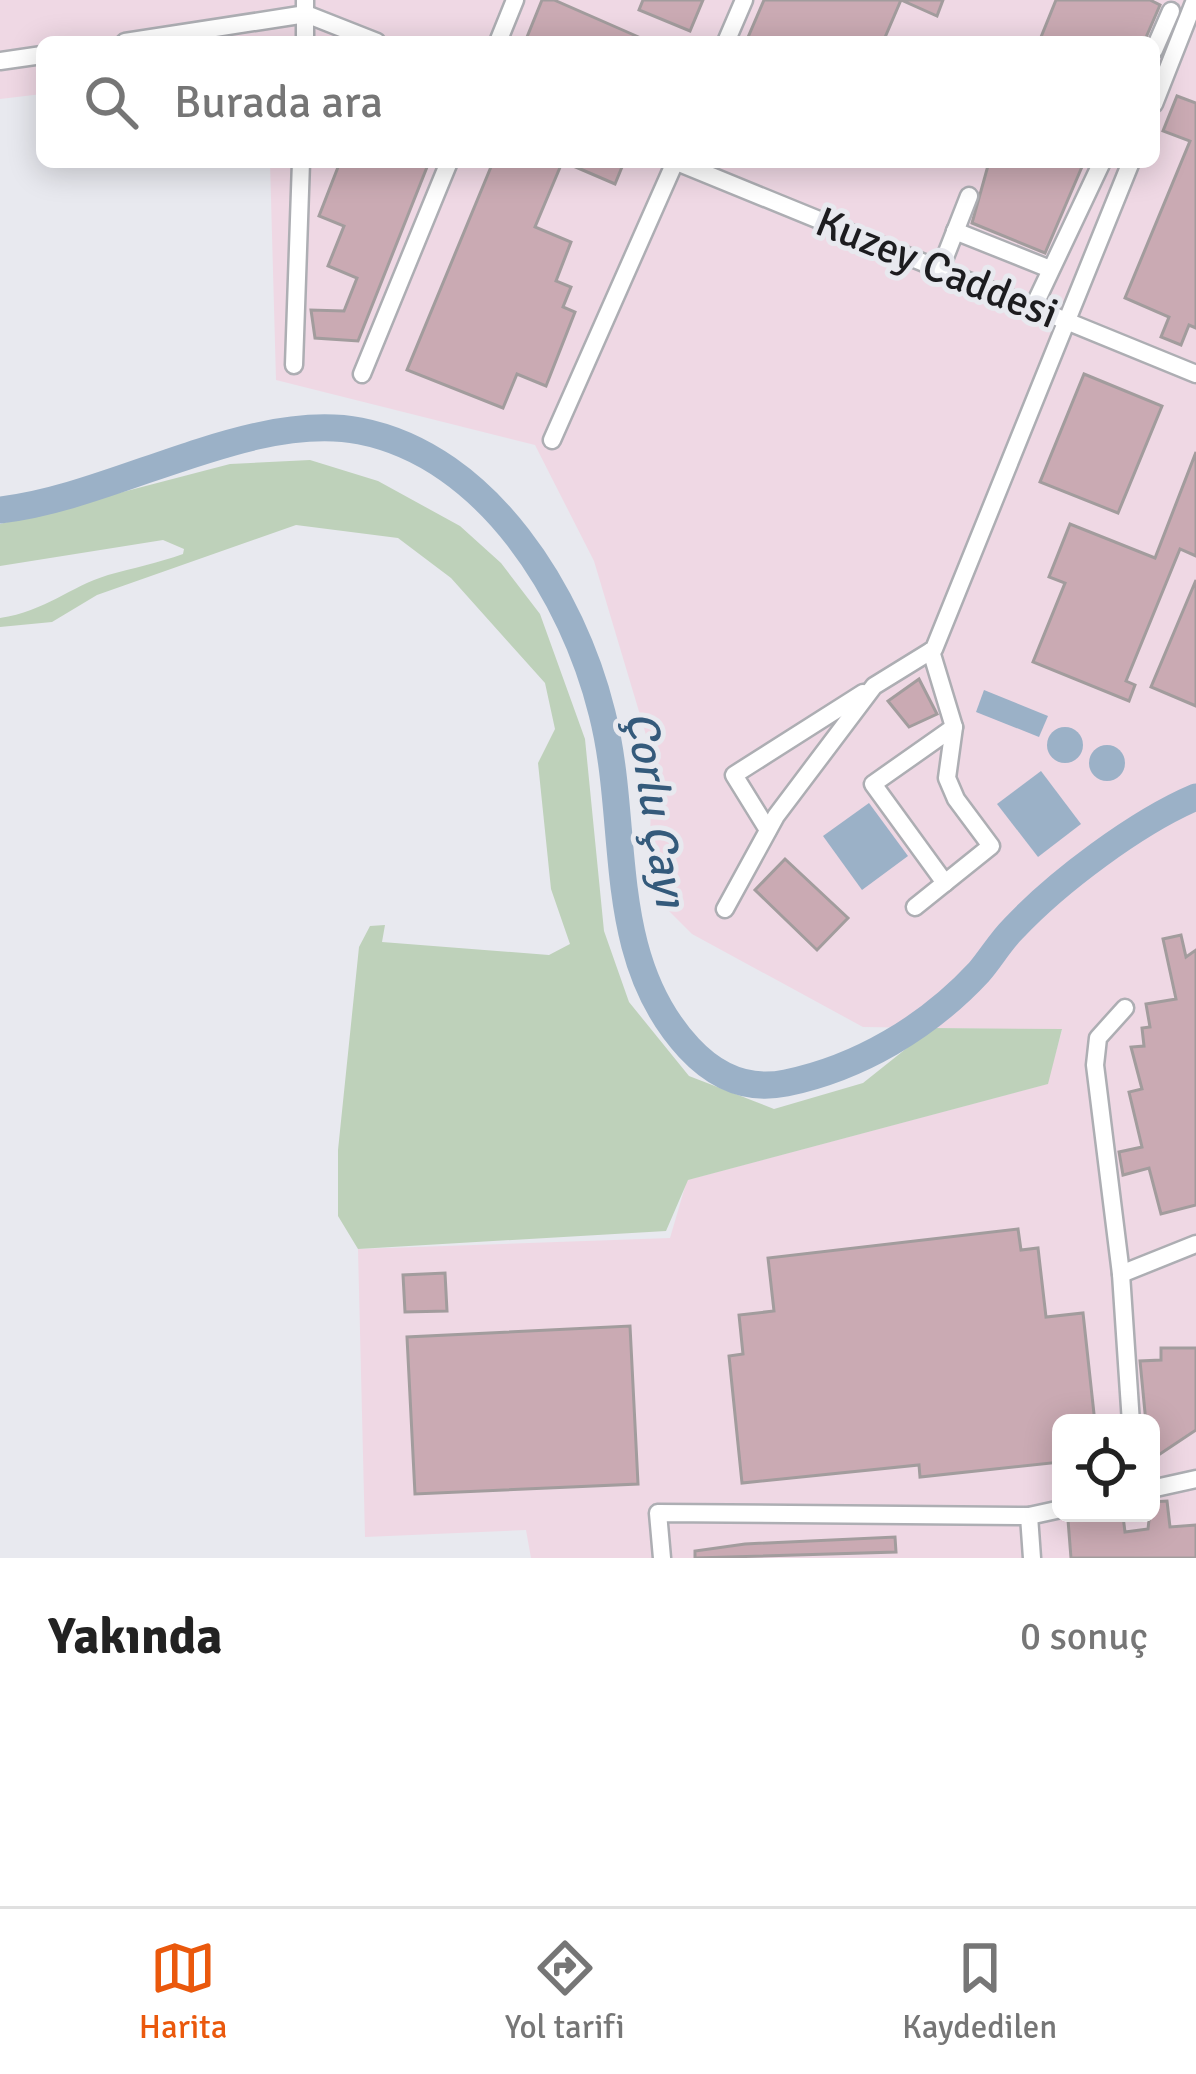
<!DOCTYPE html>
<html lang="tr">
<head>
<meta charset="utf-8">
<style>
  body { margin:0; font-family:Signika,sans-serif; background:#f2f2f2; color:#222 }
  .controls { position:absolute; right:36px; bottom:36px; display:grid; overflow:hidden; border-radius:18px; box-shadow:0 6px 30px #0003 }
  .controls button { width:108px; height:108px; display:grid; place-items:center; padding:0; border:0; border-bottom:3px solid #e0e0e0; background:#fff; color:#222; font:60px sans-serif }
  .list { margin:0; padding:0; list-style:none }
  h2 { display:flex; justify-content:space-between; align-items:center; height:156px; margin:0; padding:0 48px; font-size:51px }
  h2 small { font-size:39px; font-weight:400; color:#767676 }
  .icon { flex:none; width:66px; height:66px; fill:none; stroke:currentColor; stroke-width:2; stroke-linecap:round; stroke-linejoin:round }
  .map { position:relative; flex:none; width:1196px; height:1558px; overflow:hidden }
  .search { position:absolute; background:#fff; box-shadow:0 6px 30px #0003; left:36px; right:36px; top:36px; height:132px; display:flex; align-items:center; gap:30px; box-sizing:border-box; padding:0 42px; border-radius:18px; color:#767676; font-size:45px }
  .sheet { height:348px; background:#fff }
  nav { display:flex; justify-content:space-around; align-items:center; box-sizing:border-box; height:168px; border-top:3px solid #e0e0e0; background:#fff; font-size:33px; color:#767676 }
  nav a { display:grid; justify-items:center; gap:6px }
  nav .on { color:#ea580c }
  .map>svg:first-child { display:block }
  .industrial { fill:#efd8e4; fill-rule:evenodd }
  .green { fill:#bed1ba }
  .water { fill:#9bb1c7 }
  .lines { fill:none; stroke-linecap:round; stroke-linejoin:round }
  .river { stroke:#9bb1c7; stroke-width:27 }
  .building { fill:#caaab3; stroke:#a29c9d; stroke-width:3 }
  .minor-casing { stroke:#adaeb3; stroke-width:21 }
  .minor { stroke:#fff; stroke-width:16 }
  .labels { text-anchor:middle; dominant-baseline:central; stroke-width:10; stroke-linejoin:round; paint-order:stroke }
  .street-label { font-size:42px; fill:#1c1c1f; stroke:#e8e9ef }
  .water-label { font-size:45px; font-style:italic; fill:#345a7b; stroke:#e8e9ef }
</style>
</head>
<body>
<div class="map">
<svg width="1196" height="1558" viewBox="0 0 1196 1558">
  <rect width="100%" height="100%" fill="#e8e9ef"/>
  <path class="industrial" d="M0 0H1196V1558H531L526 1530 365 1537 358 1249 670 1238 687 1180 1047 1084 1062 1030 863 1027 692 934 669 911 650 844 652 755 594 561 535 445 276 380 270 162H1154V42H42V94L0 99ZM1061 1423H1151V1513H1061Z"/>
  <path class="green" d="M310 460 378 481 460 526 501 563 540 614 585 739 604 931 629 1002 689 1076 774 1109 863 1083 932 1028 1062 1029 1048 1084 688 1180 666 1231 358 1249 338 1216V1150L359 947 370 926 385 925 382 942 549 955 570 944 551 889 538 763 555 729 545 683 451 578 398 538 296 525 97 595 52 622 0 627V618C46 611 69 587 108 575 133 568 158 563 183 554L184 549 163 540 0 566V524L230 464Z"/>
  <g class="water">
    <path d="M984 690 1048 716 1039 737 976 712Z"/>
    <circle cx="1065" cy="745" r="18"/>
    <circle cx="1107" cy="763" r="18"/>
    <path d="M1041 771 1081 824 1038 857 997 804Z"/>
    <path d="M869 803 908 856 862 890 823 836Z"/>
  </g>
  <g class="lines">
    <path class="river" d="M0 510C112 498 250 410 360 431 488 456 573 596 602 713 631 826 603 955 689 1048 715 1076 747 1091 786 1083 859 1068 928 1027 979 972 991 958 1000 942 1013 929 1057 882 1137 822 1196 797"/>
  </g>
  <g class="building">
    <path d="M542 0H554L650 42H525Z"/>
    <path d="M643 0H703L690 31 639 10Z"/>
    <path d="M764 0H943L937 16 901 0 883 42H746Z"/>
    <path d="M1056 0H1150L1160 5 1144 42H1039Z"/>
    <path d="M1177 96 1196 103V328L1189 325 1181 345 1161 337 1169 317 1125 298 1190 141 1163 131Z"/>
    <path d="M340 162H429L358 341 315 338 311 310 344 311 357 278 328 266 344 226 319 216Z"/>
    <path d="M493 162 561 165 535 227 571 242 556 281 571 287 563 307 575 312 546 386 517 374 503 408 407 370Z"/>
    <path d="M564 162H624L615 184Z"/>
    <path d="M989 162H1084L1045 253 972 223Z"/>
    <path d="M1084 374 1162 406 1118 513 1040 482Z"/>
    <path d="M1196 452V556L1180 549 1126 681 1135 685 1129 701 1033 662 1065 583 1049 577 1070 524 1155 558Z"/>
    <path d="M1196 580V706L1151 687Z"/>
    <path d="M919 679 937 714 909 727 888 701Z"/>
    <path d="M785 859 848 918 817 950 755 890Z"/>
    <path d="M1181 935 1186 957 1196 950V1205L1161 1214 1149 1168 1123 1175 1119 1152 1142 1147 1129 1092 1142 1089 1131 1047 1144 1046 1142 1028 1150 1027 1146 1004 1176 999 1163 939Z"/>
    <path d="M1018 1229 1021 1250 1038 1248 1046 1317 1083 1313 1095 1423H1061V1462L920 1477 919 1465 742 1483 729 1356 743 1354 739 1315 774 1311 768 1258Z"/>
    <path d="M445 1273 447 1311 405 1312 403 1275Z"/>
    <path d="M630 1326 638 1484 415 1494 407 1337Z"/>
    <path d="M1161 1348H1196V1430L1151 1460V1423H1146L1140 1361 1161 1360Z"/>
    <path d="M1167 1501 1170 1527 1196 1525V1558H1071L1068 1520 1123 1516 1125 1532 1148 1529 1151 1502Z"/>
    <path d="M895 1537 896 1552 695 1558V1551L745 1544Z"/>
  </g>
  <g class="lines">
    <g class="minor-casing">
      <g id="minor">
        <path d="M125 42 306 14 377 42"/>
        <path d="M305 42V0"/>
        <path d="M498 42 515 0"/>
        <path d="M726 42 744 0"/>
        <path d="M1154 50 1171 11"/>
        <path d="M0 61 42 55"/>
        <path d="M1154 104 1195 0"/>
        <path d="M677 162 1196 374"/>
        <path d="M955 231 1050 269"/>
        <path d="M940 270 969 196"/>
        <path d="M1033 308 1102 162"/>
        <path d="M294 365 301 162"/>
        <path d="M362 374 449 162"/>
        <path d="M552 440 675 162"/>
        <path d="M768 830 734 775 863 693"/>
        <path d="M945 883 873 784 954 727"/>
        <path d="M915 907 991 846 956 799 947 778 954 727 931 651"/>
        <path d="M725 909 776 816 874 686 934 649 1131 162"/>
        <path d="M1125 1008 1098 1038 1095 1065 1121 1274 1131 1423"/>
        <path d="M1121 1274 1196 1244"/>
        <path d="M1151 1489 1196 1479"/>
        <path d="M1029 1516 1032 1558"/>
        <path d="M662 1558 658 1513 1029 1516 1061 1509"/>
      </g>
    </g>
    <use href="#minor" class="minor"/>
  </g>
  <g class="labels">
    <g class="street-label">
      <text transform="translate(937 268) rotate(22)">Kuzey Caddesi</text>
    </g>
    <g class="water-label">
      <text transform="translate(656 809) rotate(81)">Çorlu Çayı</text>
    </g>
  </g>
</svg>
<div class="controls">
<button><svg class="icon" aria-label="locate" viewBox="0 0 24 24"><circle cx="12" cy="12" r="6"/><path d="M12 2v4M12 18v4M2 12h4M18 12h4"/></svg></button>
</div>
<div class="search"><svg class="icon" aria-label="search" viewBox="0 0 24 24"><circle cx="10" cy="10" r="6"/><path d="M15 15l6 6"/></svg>Burada ara</div>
</div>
<section class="sheet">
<h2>Yakında<small>0 sonuç</small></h2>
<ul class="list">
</ul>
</section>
<nav>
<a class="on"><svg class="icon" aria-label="map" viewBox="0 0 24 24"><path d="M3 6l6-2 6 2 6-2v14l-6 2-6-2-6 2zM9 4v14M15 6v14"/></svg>Harita</a>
<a><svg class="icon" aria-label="directions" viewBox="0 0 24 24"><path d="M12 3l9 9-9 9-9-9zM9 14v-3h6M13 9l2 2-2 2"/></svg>Yol tarifi</a>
<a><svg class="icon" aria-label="saved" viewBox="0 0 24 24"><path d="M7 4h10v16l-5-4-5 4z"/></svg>Kaydedilen</a>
</nav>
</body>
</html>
